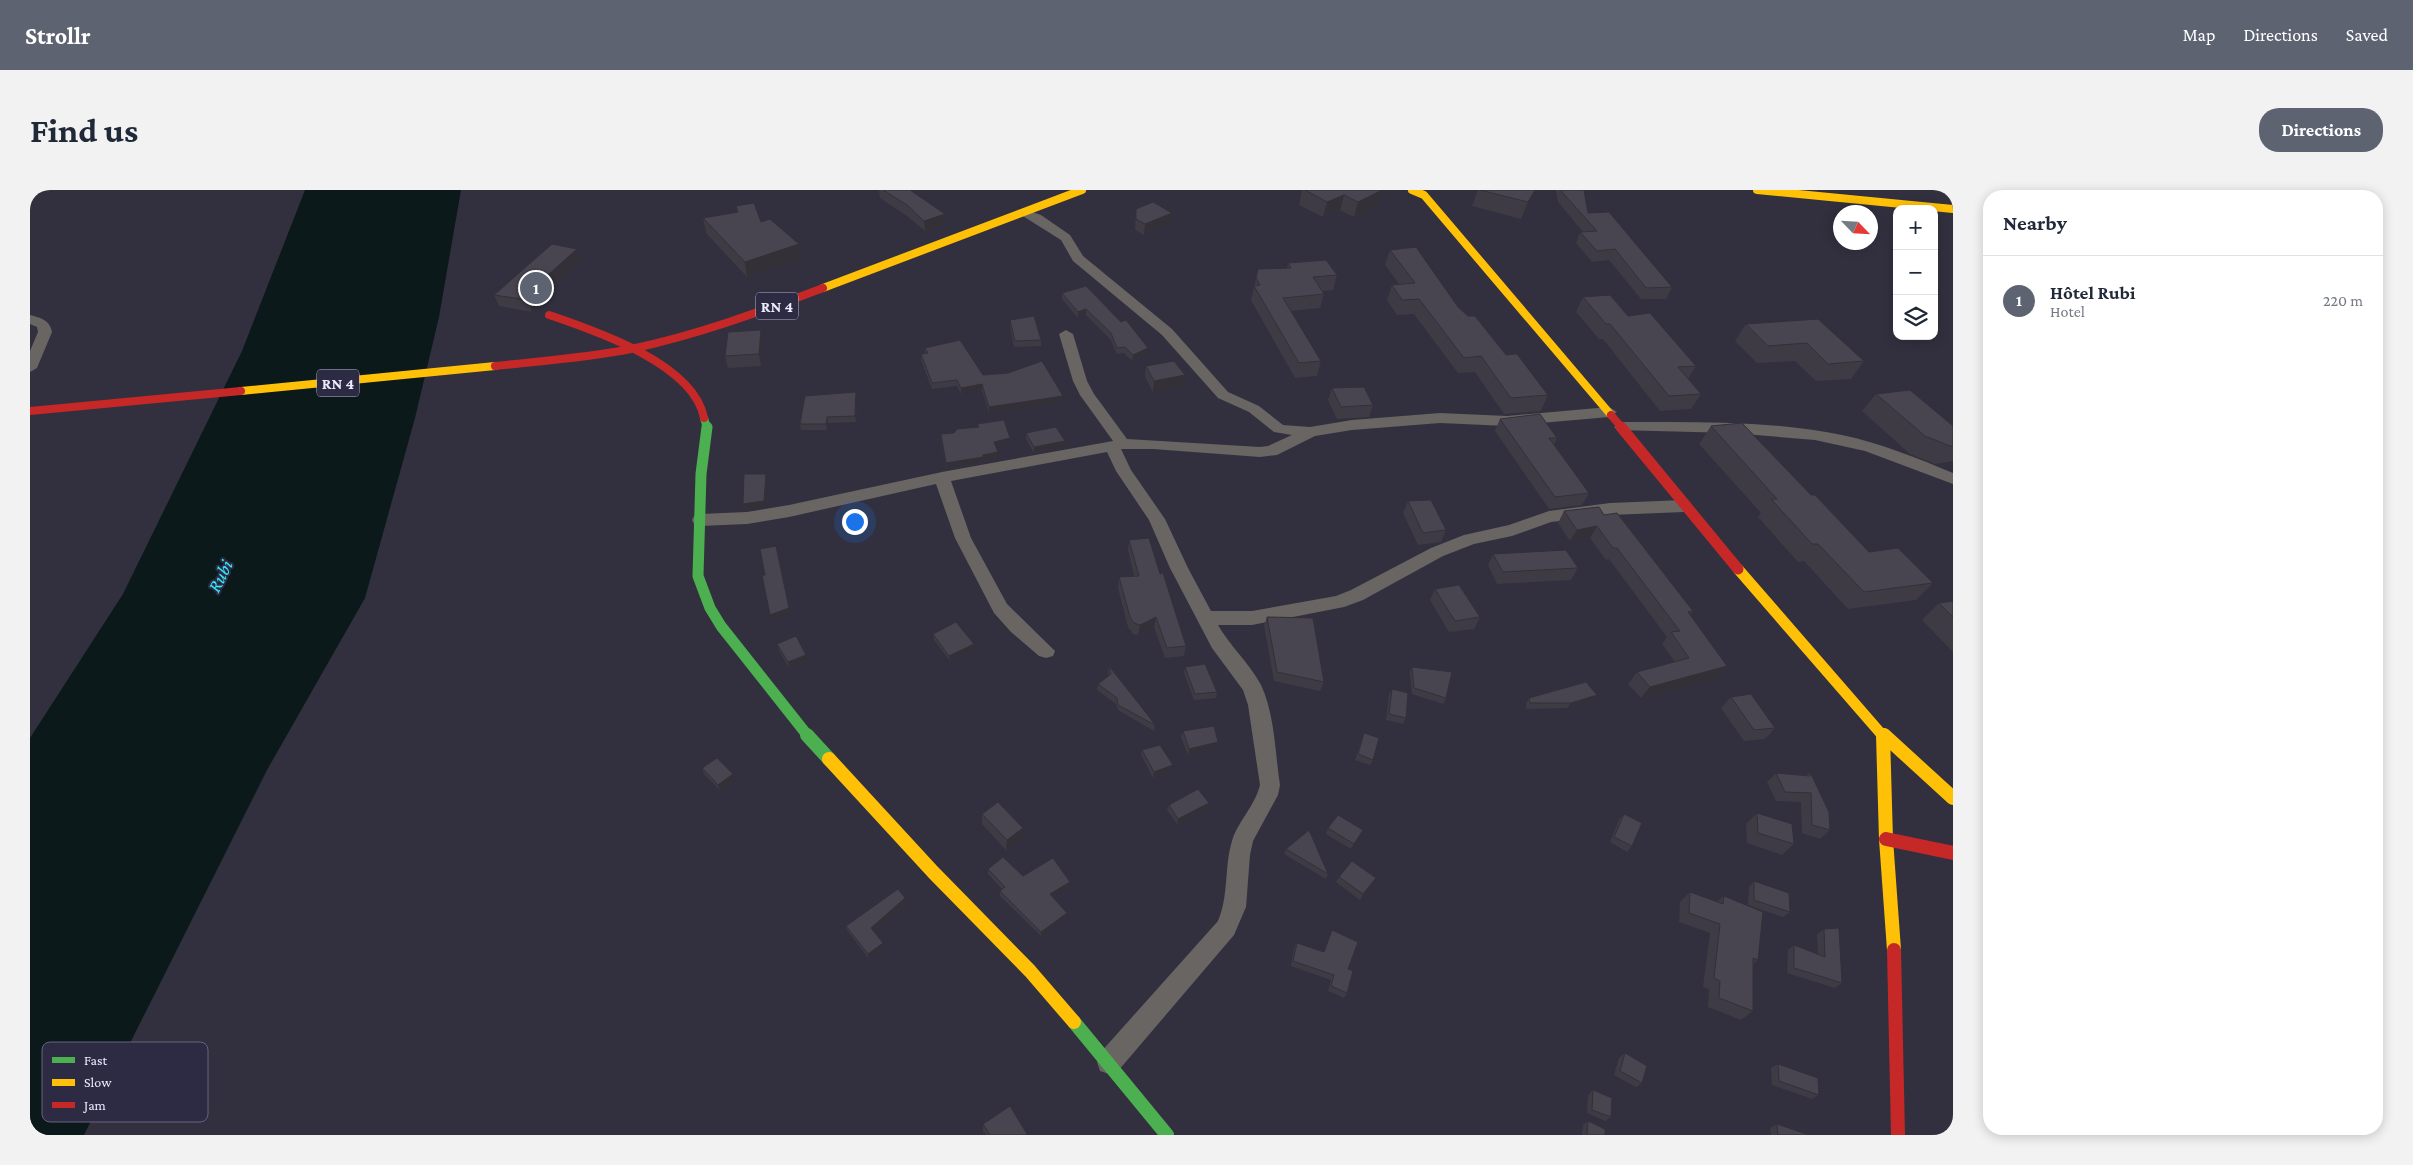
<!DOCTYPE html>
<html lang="en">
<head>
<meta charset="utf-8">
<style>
  body { margin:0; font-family:"Crimson Pro",serif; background:#f2f2f3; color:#1f2937 }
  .controls { position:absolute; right:15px; top:15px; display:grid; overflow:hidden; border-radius:10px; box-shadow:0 2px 12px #0003 }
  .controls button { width:45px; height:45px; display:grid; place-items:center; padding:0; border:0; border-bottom:1px solid #e0e1e3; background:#fff; color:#1f2937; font:25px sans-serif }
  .compass { position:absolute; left:1803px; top:15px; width:45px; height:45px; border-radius:50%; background:#fff; box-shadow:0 2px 12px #0003; rotate:115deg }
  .you { position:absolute; left:824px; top:331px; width:18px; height:18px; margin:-12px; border:4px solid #fff; border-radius:50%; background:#1a73e8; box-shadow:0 0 0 8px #1a73e833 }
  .badge { display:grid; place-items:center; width:32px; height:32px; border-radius:50%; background:#5e6372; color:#fff; font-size:16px; font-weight:700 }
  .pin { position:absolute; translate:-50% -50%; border:2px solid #fff; box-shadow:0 1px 5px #0006 }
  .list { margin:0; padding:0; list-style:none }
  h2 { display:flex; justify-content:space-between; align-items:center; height:65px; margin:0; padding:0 20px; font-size:21px }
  h2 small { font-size:16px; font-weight:400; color:#747a83 }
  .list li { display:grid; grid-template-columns:32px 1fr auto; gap:15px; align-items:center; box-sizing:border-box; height:90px; padding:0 20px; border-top:1px solid #e0e1e3 }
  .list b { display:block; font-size:19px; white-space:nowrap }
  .list p { margin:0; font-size:16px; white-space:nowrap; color:#747a83 }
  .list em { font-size:16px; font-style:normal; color:#747a83 }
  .icon { flex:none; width:28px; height:28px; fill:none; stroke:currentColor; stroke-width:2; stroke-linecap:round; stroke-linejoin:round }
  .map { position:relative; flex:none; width:1923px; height:945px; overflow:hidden; border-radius:20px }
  header { display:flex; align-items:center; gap:30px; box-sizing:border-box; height:70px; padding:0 25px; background:#5e6372; color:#fff }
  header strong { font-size:24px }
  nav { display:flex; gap:28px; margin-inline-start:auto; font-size:18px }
  .intro { display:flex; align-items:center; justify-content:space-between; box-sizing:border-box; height:120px; padding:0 30px }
  h1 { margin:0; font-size:35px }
  .button { padding:12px 22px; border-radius:20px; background:#5e6372; color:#fff; font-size:18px; font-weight:700 }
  main { display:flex; gap:30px; padding:0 30px }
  aside { flex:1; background:#fff; border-radius:20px; box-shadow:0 2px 12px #0003 }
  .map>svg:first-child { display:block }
  .water { fill:#0b191b }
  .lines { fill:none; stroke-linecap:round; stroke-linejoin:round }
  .street { fill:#686563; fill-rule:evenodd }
  .fast-far2 { stroke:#4caf50; stroke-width:8 }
  .fast-far1 { stroke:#4caf50; stroke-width:11 }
  .fast { stroke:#4caf50; stroke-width:14 }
  .slow-far2 { stroke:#ffc107; stroke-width:8 }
  .slow-far1 { stroke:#ffc107; stroke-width:11 }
  .slow { stroke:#ffc107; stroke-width:14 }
  .jam-far2 { stroke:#c62828; stroke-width:8 }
  .jam-far1 { stroke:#c62828; stroke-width:11 }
  .jam { stroke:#c62828; stroke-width:14 }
  .wall { fill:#3f3b45 }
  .shaded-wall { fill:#333038 }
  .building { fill:#494550; stroke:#333038 }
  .labels { text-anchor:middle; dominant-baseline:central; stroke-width:4; stroke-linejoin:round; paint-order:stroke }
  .shield { fill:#2d2a44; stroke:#b3b2c6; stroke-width:1 }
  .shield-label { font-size:16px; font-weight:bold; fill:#edecfd }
  .water-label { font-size:19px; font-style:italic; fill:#32ecf8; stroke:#2d2a44 }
  .key { fill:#2d2a44; stroke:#67647c; stroke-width:1 }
  .key-label { font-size:14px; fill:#edecfd }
</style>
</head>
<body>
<header>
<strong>Strollr</strong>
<nav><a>Map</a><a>Directions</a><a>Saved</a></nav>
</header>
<div class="intro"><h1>Find us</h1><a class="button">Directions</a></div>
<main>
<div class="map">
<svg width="1923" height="945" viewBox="0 0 1923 945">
  <rect width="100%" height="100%" fill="#32303e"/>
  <path class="water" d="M275 0H431L409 127 385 228 335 408 237 580 54 945H0V548L93 404 212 161Z"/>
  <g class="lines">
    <g class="street">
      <path d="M994 19 1011 25 1040 45 1053 66 1142 139 1198 202 1229 216 1253 235 1280 237 1322 230 1410 223 1477 226 1579 217 1587 222 1579 227 1477 236 1410 233 1322 240 1285 246 1247 265 1230 267 1123 259H1091L1101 280 1135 329 1158 378 1181 421H1222L1306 406 1321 400 1401 358 1434 345 1479 335 1519 321 1580 313 1654 310 1660 312 1662 316 1660 320 1654 322 1580 325 1521 332 1482 346 1444 354 1413 366 1333 410 1314 417 1222 435H1188C1200 456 1220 474 1231 495 1245 525 1245 563 1250 595L1248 605 1223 651 1220 665 1216 717 1204 745 1088 881 1079 884 1070 881 1067 872 1070 863 1188 731C1199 705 1194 677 1202 651 1208 631 1225 616 1230 595L1218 515 1213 500 1182 458 1140 378 1119 330 1086 281 1077 262 921 291 941 348 977 414 1025 461 1023 466 1016 468 1009 466 981 442 964 423 925 348 906 294 759 327 717 334 670 336 664 334 662 330 664 326 670 324 717 322 759 315 912 282 1083 251 1050 205 1043 191 1029 144 1036 140 1043 144 1057 191 1064 204 1097 249 1230 257 1238 256 1262 245 1244 242 1219 222 1188 208 1132 145 1043 71 1031 50 988 23 990 20Z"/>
      <path d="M0 125C11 128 20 130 22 142L7 178 0 182V161L8 142 7 137 0 134Z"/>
      <path d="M1592 232C1665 232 1739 230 1812 245 1850 253 1887 268 1923 283V294L1835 261 1785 250 1702 243 1587 240 1584 237Z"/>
    </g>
    <path class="fast-far2" d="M674 228 677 238"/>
    <path class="fast-far1" d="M677 237 671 284 668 386 680 418 691 436 778 546"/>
    <g class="fast">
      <path d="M777 545 799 569"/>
      <path d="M1044 832 1137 945"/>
    </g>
    <g class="slow-far2">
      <path d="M1382 0 1394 5 1581 225"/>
      <path d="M1727 0 1923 19"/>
      <path d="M793 98 1052 0"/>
      <path d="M211 201 465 176"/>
    </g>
    <g class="slow-far1">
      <path d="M1708 379 1853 546"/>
      <path d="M1853 544 1856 546"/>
    </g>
    <g class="slow">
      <path d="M1853 545 1856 649 1864 760"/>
      <path d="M1854 545 1923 608"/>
      <path d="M799 569 903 682 1000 781 1044 832"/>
    </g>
    <g class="jam-far2">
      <path d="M519 125C566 141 664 174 674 228"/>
      <path d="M465 176C510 171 556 168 601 159 667 145 730 122 793 98"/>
      <path d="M0 221 211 201"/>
      <path d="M1581 225 1592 238"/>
    </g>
    <path class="jam-far1" d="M1591 237 1708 379"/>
    <g class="jam">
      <path d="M1856 649 1923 663"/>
      <path d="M1864 760 1868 945"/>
    </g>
  </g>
  <g class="wall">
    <path d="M849 0H880L915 24V35L895 41 877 26 850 8Z"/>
    <path d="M1272 0H1353L1349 15 1324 27 1310 20 1293 27 1269 15Z"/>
    <path d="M1448 0H1506L1500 13 1491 29 1442 16Z"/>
    <path d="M1526 0H1554L1558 23 1642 97 1636 109H1611L1579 70 1562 72 1546 53 1550 42H1553L1528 12Z"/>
    <path d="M706 16 769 54 771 69 717 87 676 43 673 28 707 23Z"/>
    <path d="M1106 19 1142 23 1141 34 1114 45 1105 40Z"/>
    <path d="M547 59 551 70 525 94 526 98 502 122 469 116 464 105Z"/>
    <path d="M1360 60 1428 117 1518 205 1511 221 1474 224 1445 182 1428 183 1384 124 1367 125 1357 110 1362 95 1369 94 1355 75Z"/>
    <path d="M1258 73 1307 85 1303 100 1292 101 1294 104 1290 118 1261 121 1291 171 1287 186 1265 188 1221 110 1226 88 1257 78Z"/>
    <path d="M1056 96 1117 164 1102 171 1094 163 1087 164 1080 149 1056 125 1048 128 1032 109V103Z"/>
    <path d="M1553 107 1598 126 1666 176 1658 189 1671 204 1661 219 1630 221 1573 149H1569L1546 122Z"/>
    <path d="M980 130 1011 150V156L984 157 980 136Z"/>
    <path d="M1716 134 1834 171 1821 189 1786 191 1765 171 1727 173 1705 151Z"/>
    <path d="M733 152 731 176 698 178 695 166Z"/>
    <path d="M895 158 953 185 1033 212 959 223 952 200 931 204 927 196 902 199 891 170V164H895Z"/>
    <path d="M1116 176 1155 185 1153 196 1123 202 1115 187Z"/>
    <path d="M1302 198 1343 215 1339 227 1307 229 1298 210Z"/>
    <path d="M826 202 827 208 826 232 798 233 797 240H771L770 234Z"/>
    <path d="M1846 204 1923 236V271L1905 274 1880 264 1832 221Z"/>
    <path d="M1470 229 1527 248 1524 255 1559 303 1552 315 1519 319 1465 241Z"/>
    <path d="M947 234 980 253 966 257 968 262V268L953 271V273L917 279 911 250V244L924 243 948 237Z"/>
    <path d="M1681 236 1781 305 1839 362 1903 393 1886 410 1818 419 1774 371 1768 372 1728 327 1731 323 1669 254Z"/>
    <path d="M996 243 1035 257 1004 263 996 249Z"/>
    <path d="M1378 311 1416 340 1411 352 1388 355 1373 323Z"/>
    <path d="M1534 321 1574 325 1663 421 1660 425 1697 476 1688 488 1611 508 1598 494 1607 482 1645 472 1632 454 1637 447 1579 369 1576 370 1560 348 1540 351 1528 333Z"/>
    <path d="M1099 350 1130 384 1156 456 1154 466 1135 468 1124 437 1108 445 1103 444 1098 437 1088 398 1089 387 1104 386 1098 360Z"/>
    <path d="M1463 364 1548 378 1541 390 1467 394 1458 375Z"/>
    <path d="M1405 399 1450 427 1444 439 1419 442 1400 410Z"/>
    <path d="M1923 411V462L1892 430 1909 413Z"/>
    <path d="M1237 427 1294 492 1290 501 1244 491 1234 436Z"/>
    <path d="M903 444 944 454V460L920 471 904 450Z"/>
    <path d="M747 454 777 471 759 478 749 460Z"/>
    <path d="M1079 476 1125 535 1124 541 1088 520 1086 514 1067 500 1068 494 1079 485 1078 481Z"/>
    <path d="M1155 477 1187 502 1186 508 1164 510 1154 483Z"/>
    <path d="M1382 477 1416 508 1413 514 1382 504 1380 482Z"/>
    <path d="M1362 499 1376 528 1373 534 1356 530 1359 505Z"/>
    <path d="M1701 507 1745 538 1735 549 1714 551 1691 518Z"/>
    <path d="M1499 508 1563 510 1537 518 1496 519V514Z"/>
    <path d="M1153 541 1187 558 1158 565 1151 547Z"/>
    <path d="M1334 543 1343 570 1340 575 1325 570Z"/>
    <path d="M1112 560 1141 580 1123 588 1111 565Z"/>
    <path d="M672 578 703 584 705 590 690 600 674 584Z"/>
    <path d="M1780 582 1800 640 1790 649 1772 643 1771 612 1746 611 1737 592 1746 583 1776 585Z"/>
    <path d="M1179 613 1178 619 1147 634 1137 620 1139 615Z"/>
    <path d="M1727 623 1764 654 1752 665 1717 653 1716 634Z"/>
    <path d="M952 624 992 649 976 660 952 634Z"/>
    <path d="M1594 624 1602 656 1597 662 1580 652 1589 630Z"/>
    <path d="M1298 638 1333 640 1321 659 1296 644Z"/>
    <path d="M1256 659 1298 684 1296 689 1254 664Z"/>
    <path d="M958 679 993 686 1040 692V697L1023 707 1036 728 1011 746 970 706V701L972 699 958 684Z"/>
    <path d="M1309 687 1343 693 1330 710 1306 692Z"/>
    <path d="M1724 691 1760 722 1753 727 1718 715 1719 697Z"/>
    <path d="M1660 702 1687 712 1694 706 1728 770 1723 774V821L1711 830 1678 817 1679 799 1673 797 1680 743 1649 732 1650 712Z"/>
    <path d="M875 708 876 713 844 741 854 758 839 769 817 740 816 736Z"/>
    <path d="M1794 739 1812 793 1805 798 1757 783 1758 760 1764 755 1788 764 1787 744Z"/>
    <path d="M1302 740 1318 779 1317 803 1314 808 1298 801 1301 790 1261 776 1264 758 1267 753 1294 762Z"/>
    <path d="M1595 863 1612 893 1606 897 1584 885 1589 868Z"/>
    <path d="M1748 874 1789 905 1782 909 1742 895 1741 878Z"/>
    <path d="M1563 900 1581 927 1575 931 1557 923 1558 905Z"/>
    <path d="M1558 931 1575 945H1552L1553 935Z"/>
    <path d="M953 934 997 945H956L953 941Z"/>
    <path d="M1747 934 1779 945H1741L1740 938Z"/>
  </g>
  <g class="shaded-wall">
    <path d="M1353 0 1349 15 1324 27 1328 12Z"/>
    <path d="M1505 0H1506L1500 13 1491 29 1498 12Z"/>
    <path d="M1314 5 1310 20 1293 27 1297 12Z"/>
    <path d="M1142 23 1141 34 1114 45 1115 34Z"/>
    <path d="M915 24V35L895 41 894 31Z"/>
    <path d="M769 54 771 69 717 87 715 72Z"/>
    <path d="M547 59 551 70 525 94 526 98 502 122 498 110 518 85Z"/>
    <path d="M1056 119V125L1048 128V122Z"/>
    <path d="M731 140 733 152 731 176 729 164Z"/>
    <path d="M1118 158 1117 164 1102 171 1103 165Z"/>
    <path d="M1155 185 1153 196 1123 202 1124 191Z"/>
    <path d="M952 194V200L931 204V198Z"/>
    <path d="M826 202 827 208 826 232 825 226Z"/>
    <path d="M1033 206V212L959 223V217Z"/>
    <path d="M797 227 798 233 797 240 796 234Z"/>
    <path d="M980 248V253L964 258V252Z"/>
    <path d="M1035 251V257L1004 263V257Z"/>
    <path d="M968 262V268L953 271V273L917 279 916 273 953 265Z"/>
    <path d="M736 284 738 290 735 317 714 320 713 314Z"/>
    <path d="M1567 336 1560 348 1540 351 1547 340Z"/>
    <path d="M759 418 760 424 741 430 740 425Z"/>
    <path d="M1126 427 1124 437 1108 445 1110 435Z"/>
    <path d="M944 454V460L920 471 919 466Z"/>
    <path d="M776 465 777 471 759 478 758 472Z"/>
    <path d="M1697 476 1688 488 1611 508 1620 497Z"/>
    <path d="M1567 505 1563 510 1537 518 1541 513Z"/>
    <path d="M1188 552 1187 558 1158 565 1159 559Z"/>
    <path d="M1143 575 1141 580 1123 588 1124 582Z"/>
    <path d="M703 584 705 590 690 600 688 595Z"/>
    <path d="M1179 613 1178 619 1147 634 1148 629Z"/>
    <path d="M993 638 992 649 976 660 977 650Z"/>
    <path d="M1333 640 1331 646 1321 659 1324 654Z"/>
    <path d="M1346 688 1343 693 1330 710 1333 704Z"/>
    <path d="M1040 692V697L1020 709V704Z"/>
    <path d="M875 708 876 713 842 743 841 738Z"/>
    <path d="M1037 723 1036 728 1011 746V742Z"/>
    <path d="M853 753 854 758 839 769 838 764Z"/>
  </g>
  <g class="building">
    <path d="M853 0H880L915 24 894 31 877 15Z"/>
    <path d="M1275 0H1352L1328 12 1314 5 1297 12Z"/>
    <path d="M1450 0H1505L1498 12Z"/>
    <path d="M1532 0H1554L1558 23 1579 22 1642 97 1616 98 1585 59 1567 61 1550 42 1567 41 1532 2Z"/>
    <path d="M1123 12 1142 23 1115 34 1106 29V19Z"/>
    <path d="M724 13 731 32 740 29 769 54 715 72 673 28 708 22 706 16Z"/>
    <path d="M522 54 547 59 518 85 522 86 498 110 464 105Z"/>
    <path d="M1386 57 1428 117 1438 126H1445L1476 165 1487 164 1518 205 1481 208 1451 166 1434 168 1389 109 1372 110 1362 95 1385 93 1360 60Z"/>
    <path d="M1296 70 1307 85 1283 87 1294 104 1253 108 1291 171 1269 173 1224 96 1230 95 1226 88 1228 79 1261 78 1258 73Z"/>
    <path d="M1056 96 1091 132 1096 130 1118 158 1103 165 1095 157 1087 158 1081 143 1056 119 1048 122 1032 103Z"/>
    <path d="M1580 105 1598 126 1620 123 1666 176 1648 177 1671 204 1639 206 1580 134H1576L1553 107Z"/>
    <path d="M1004 126 1011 150 985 151 980 130Z"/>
    <path d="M1788 129 1834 171 1798 174 1777 153 1738 156 1716 134Z"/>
    <path d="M731 140 729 164 695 166 698 142Z"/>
    <path d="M930 150 953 185 978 183 1012 171 1033 206 959 217 952 194 931 198 927 190 902 193 891 164 898 163 895 158Z"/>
    <path d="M1144 171 1155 185 1124 191 1116 176Z"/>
    <path d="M1334 197 1343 215 1311 217 1302 198Z"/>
    <path d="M1880 200 1923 236V256H1920L1895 246 1846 204Z"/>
    <path d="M826 202 825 226 797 227 796 234H770L775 206Z"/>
    <path d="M1510 224 1527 248H1519L1559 303 1525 307 1470 229Z"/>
    <path d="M974 230 980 248 964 252 968 262 953 265V267L916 273 911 244 924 243 927 239 949 237 947 234Z"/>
    <path d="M1712 233 1781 305H1785L1839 362 1868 358 1903 393 1834 402 1788 354H1782L1741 309H1747L1681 236Z"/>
    <path d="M1026 237 1035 251 1004 257 996 243Z"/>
    <path d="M714 284H736L734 311 713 314Z"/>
    <path d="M1401 310 1416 340 1393 343 1378 311Z"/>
    <path d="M1569 317 1574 325 1587 323 1663 421 1658 422 1697 476 1620 497 1607 482 1659 468 1641 442 1650 441 1587 358H1583L1567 336 1547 340 1534 321Z"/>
    <path d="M1119 348 1130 384 1133 383 1156 456 1137 458 1126 427 1110 435 1104 433 1100 427 1089 387 1109 386 1099 350Z"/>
    <path d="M746 356 759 418 740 425 732 385H735L730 359Z"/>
    <path d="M1536 360 1548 378 1473 382 1463 364Z"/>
    <path d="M1429 395 1450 427 1425 431 1405 399Z"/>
    <path d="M1923 411V427L1909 413Z"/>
    <path d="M1237 427 1283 428 1294 492 1247 482Z"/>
    <path d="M926 432 944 454 919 466 903 444Z"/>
    <path d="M766 446 776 465 758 472 747 454Z"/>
    <path d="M1175 474 1187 502 1165 504 1155 477Z"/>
    <path d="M1079 476 1117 524 1125 535 1088 515 1087 508 1068 494 1081 484Z"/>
    <path d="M1382 477 1422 482 1416 508 1384 498Z"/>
    <path d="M1556 492 1567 505 1541 513H1500L1499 508Z"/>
    <path d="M1362 499 1378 503 1376 528 1359 524Z"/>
    <path d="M1721 504 1745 538 1724 540 1701 507Z"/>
    <path d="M1184 536 1188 552 1159 559 1153 541Z"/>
    <path d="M1334 543 1349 548 1343 570 1328 564Z"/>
    <path d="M1130 555 1143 575 1124 582 1112 560Z"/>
    <path d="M687 568 703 584 688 595 672 578Z"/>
    <path d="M1780 582 1799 622 1800 640 1782 635 1781 603 1755 602 1746 583 1780 586Z"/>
    <path d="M1168 599 1179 613 1148 629 1139 615Z"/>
    <path d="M968 612 993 638 977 650 952 624Z"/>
    <path d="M1727 623 1762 634 1764 654 1728 643Z"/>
    <path d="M1594 624 1612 633 1602 656 1584 647Z"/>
    <path d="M1308 625 1333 640 1324 654 1298 638Z"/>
    <path d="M1279 640 1298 684 1256 659Z"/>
    <path d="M973 667 993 686 1023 668 1040 692 1020 704 1037 723 1011 742 970 701 975 697 958 679Z"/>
    <path d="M1322 671 1346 688 1333 704 1309 687Z"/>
    <path d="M1724 691 1759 703 1760 722 1724 710Z"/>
    <path d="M868 699 875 708 841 738 853 753 838 764 816 736Z"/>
    <path d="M1660 702 1693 714 1694 706 1733 722 1728 770 1723 768V821L1689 808 1690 791 1684 788 1690 734 1659 723Z"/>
    <path d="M1809 738 1812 793 1764 778V755L1795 767 1794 739Z"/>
    <path d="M1302 740 1328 752 1318 779 1323 781 1317 803 1301 796 1304 785 1263 771 1267 753 1294 762Z"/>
    <path d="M1595 863 1617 876 1612 893 1590 881Z"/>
    <path d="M1748 874 1788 888 1789 905 1749 891Z"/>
    <path d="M1563 900 1582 908 1581 927 1562 920Z"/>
    <path d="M980 916 997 944 996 945H960L953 934Z"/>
    <path d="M1558 931 1575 939V945H1557Z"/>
    <path d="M1747 934 1779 945H1748Z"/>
  </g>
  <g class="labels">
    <g class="shield">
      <rect x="726" y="102.5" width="42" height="27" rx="4"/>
      <rect x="287" y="179.5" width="42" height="27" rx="4"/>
    </g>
    <g class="shield-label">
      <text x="747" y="116">RN 4</text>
      <text x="308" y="193">RN 4</text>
    </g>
    <g class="water-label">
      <text transform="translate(190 386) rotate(-63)">Rubi</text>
    </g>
  </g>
  <rect x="12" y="852" width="166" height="80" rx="8" class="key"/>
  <rect x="22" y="867" width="23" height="6" fill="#4caf50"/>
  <rect x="22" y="889" width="23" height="7" fill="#ffc107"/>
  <rect x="22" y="912" width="23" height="6" fill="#c62828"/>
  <g class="key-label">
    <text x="54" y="875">Fast</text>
    <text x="54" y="897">Slow</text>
    <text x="54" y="920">Jam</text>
  </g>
</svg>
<div class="controls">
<button>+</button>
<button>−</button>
<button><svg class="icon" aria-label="layers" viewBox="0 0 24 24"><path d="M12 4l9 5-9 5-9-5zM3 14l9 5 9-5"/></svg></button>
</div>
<svg class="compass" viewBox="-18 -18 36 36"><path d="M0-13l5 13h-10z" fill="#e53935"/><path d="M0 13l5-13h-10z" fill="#747a83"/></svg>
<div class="you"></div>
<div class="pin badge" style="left:506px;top:98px">1</div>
</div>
<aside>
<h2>Nearby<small></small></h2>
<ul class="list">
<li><span class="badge">1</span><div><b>Hôtel Rubi</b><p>Hotel</p></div><em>220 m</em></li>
</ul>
</aside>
</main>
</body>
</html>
